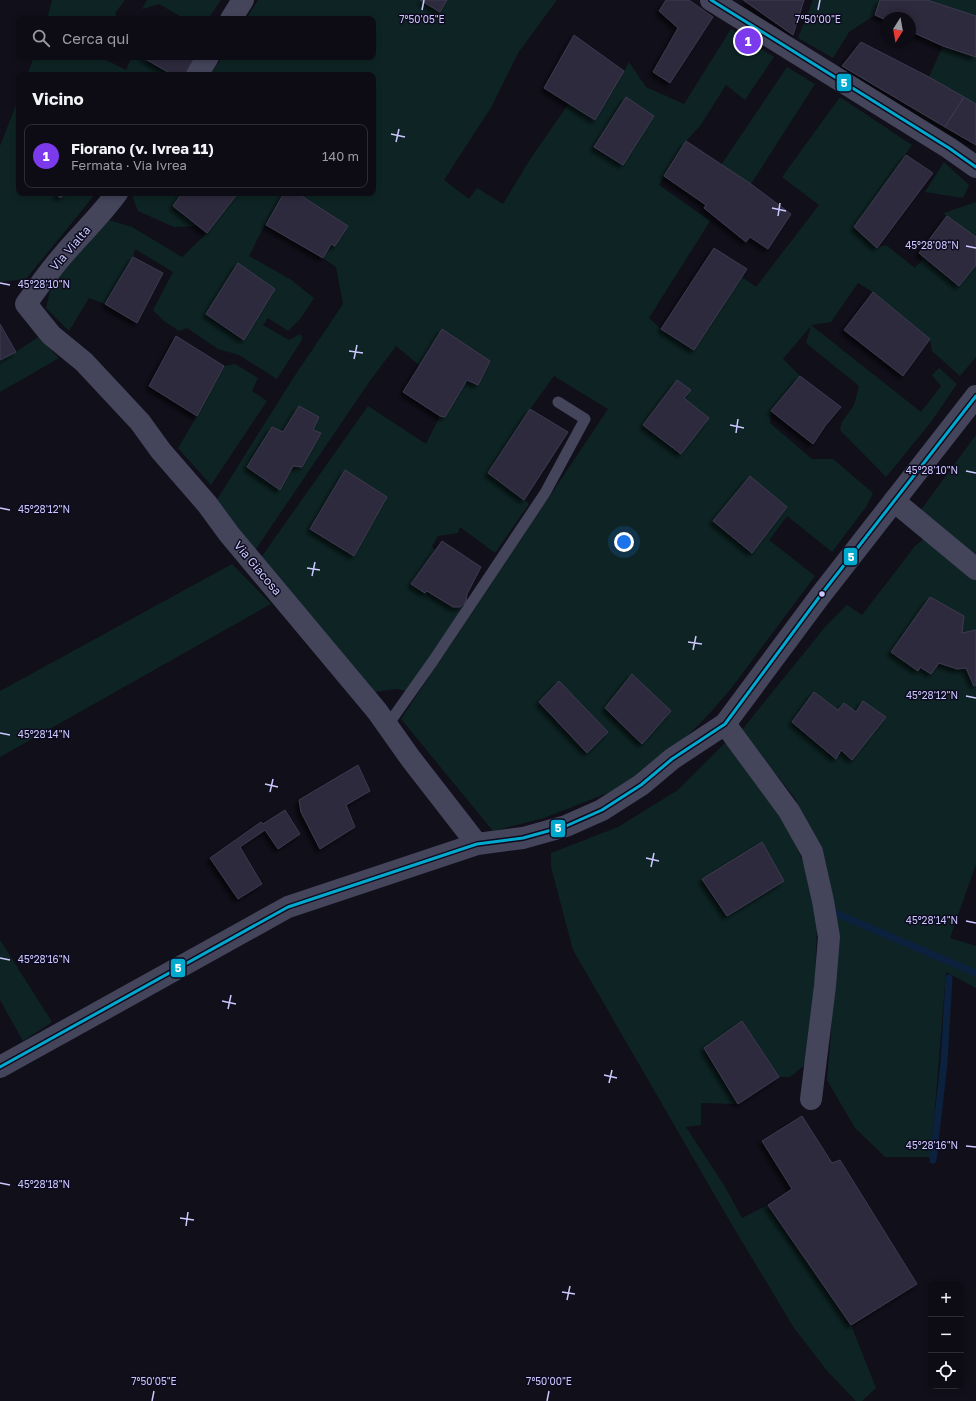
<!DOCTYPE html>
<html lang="it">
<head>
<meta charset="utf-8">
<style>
  body { margin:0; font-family:"Golos Text",sans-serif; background:#16141d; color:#f1f3f6 }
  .controls { position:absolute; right:12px; bottom:12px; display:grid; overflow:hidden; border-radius:8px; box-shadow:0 2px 6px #0003 }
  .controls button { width:36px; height:36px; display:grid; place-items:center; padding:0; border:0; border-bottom:1px solid #2d2b34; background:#0d0b14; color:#f1f3f6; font:20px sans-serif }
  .compass { position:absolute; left:880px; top:12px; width:36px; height:36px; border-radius:50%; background:#0d0b14; box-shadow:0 2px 6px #0003; rotate:191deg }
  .you { position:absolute; left:624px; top:542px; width:14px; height:14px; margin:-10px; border:3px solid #fff; border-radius:50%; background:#1a73e8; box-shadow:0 0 0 6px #1a73e833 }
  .badge { display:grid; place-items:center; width:26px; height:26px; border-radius:50%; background:#7c3aed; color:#fff; font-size:13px; font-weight:700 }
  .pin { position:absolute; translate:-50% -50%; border:2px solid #fff; box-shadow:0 1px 4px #0006 }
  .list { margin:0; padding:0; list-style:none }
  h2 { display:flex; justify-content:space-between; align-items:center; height:52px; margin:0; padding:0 16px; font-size:17px }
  h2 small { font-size:13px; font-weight:400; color:#9a9ba0 }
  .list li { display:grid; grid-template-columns:26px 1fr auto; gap:12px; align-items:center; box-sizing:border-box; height:64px; margin:0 8px 8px; padding:0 8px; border:1px solid #2d2b34; border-radius:8px }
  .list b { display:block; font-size:15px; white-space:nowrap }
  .list p { margin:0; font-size:13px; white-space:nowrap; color:#9a9ba0 }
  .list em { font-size:13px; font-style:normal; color:#9a9ba0 }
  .icon { flex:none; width:22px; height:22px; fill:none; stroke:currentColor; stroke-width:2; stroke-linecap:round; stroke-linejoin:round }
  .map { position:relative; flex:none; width:976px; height:1401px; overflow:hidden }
  .search { position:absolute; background:#0d0b14; box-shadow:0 2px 6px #0003; left:16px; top:16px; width:360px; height:44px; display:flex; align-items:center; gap:10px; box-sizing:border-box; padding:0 14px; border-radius:8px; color:#9a9ba0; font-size:15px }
  .panel { position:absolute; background:#0d0b14; box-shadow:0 2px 6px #0003; left:16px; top:72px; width:360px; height:124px; border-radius:8px }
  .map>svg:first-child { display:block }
  .green { fill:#0e2424 }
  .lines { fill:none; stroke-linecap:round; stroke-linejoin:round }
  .stream { stroke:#0c213e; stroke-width:7 }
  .building { fill:#2e2c3d; stroke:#3c394f; filter:url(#shadow) }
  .lane { stroke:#44445b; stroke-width:11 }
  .street { stroke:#44445b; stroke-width:22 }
  .bus-1-casing { stroke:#0e0b1e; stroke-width:6 }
  .bus-1 { stroke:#00a9ce; stroke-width:3 }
  .ticks { fill:none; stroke:#cbc8ff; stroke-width:1.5 }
  .bus-dot { fill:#cbc8ff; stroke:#0e0b1e; stroke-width:1.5 }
  .labels { text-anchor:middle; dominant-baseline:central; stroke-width:3; stroke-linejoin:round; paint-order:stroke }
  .street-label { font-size:12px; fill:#cbc8ff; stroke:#0e0b1e }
  .ticks-label { font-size:10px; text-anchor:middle; fill:#cbc8ff; stroke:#0e0b1e; stroke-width:3; stroke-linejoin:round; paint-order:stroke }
  .line-badge { stroke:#0e0b1e; stroke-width:1.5 }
  .badge-label { font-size:11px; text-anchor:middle; font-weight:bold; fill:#fff }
</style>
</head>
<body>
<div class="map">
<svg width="976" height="1401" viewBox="0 0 976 1401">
  <defs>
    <filter id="shadow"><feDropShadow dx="-3.5" dy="3.5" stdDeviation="2" flood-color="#0009"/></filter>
  </defs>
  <rect width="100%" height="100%" fill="#110f1a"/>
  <g class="green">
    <path d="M52 0H125L115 13 117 19H47Z"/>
    <path d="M147 0H221L208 19H185L159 4 142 9Z"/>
    <path d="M258 0H420L440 12 447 0H557L518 53 492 106 444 180 469 199 477 188 503 204 529 161 569 103 624 71 629 62 646 87 684 104 731 29 774 57 745 100 726 85 700 126 686 141 659 185 710 221 649 318 661 329 693 350 742 277 756 287 819 205 782 177 840 97 912 145 854 227 877 248 886 245 915 268 923 259 919 253 946 216 944 213 976 202V357L960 376 932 351 930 339 873 292 858 283 831 322 811 325 921 412 941 386 932 375 939 368 957 384 931 422 886 477 840 430 842 422 854 405 859 386 806 343 811 326 783 359 800 376 771 411 770 423 812 459H833L873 493 866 507 832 552 787 516 769 540 815 576 730 690 709 714 672 751 623 787 544 818 493 831 401 719 608 409 554 376 530 409 568 432 525 500 529 504 495 553 460 527 458 533 438 536 432 546 436 551 411 584 425 593 427 591 453 607 457 608 463 606 407 691 396 689 374 692 260 559 368 406 426 444 440 416 445 417 467 380 478 385 490 361 442 329 419 365 396 346 367 385 254 552 216 501 294 377 343 304 336 267 323 258 331 244 336 245 348 226 297 193H373V75H210L222 57H373V19H246Z"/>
    <path d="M813 0H880L875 15 849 32 833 58 798 38Z"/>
    <path d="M927 0H976V16Z"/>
    <path d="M943 46 976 57V104L929 77Z"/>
    <path d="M34 57H107L106 60 126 70 132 57H142L173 75H27Z"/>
    <path d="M787 67 815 84 751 184 721 165Z"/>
    <path d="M19 97V193H96L26 279 0 282V146Z"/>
    <path d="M944 162 969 185 963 198 925 192Z"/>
    <path d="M131 193H182L173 206 197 226 174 227 138 211Z"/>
    <path d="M238 193H284L262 230 249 256 290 279 314 298 301 318 288 331 268 318 263 325 289 340 300 334 303 338 277 379 239 355 218 349 187 328 179 331 164 321 153 310 173 272 135 249 133 257 105 304 89 298 69 331 46 308 53 279 105 219 132 227 182 257 207 233Z"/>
    <path d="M38 337 59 358 0 392V360L16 352Z"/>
    <path d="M235 364 258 378 252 391 267 401 211 485 178 448 197 416 224 366Z"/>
    <path d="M976 435V560L918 514Z"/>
    <path d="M926 537 976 577V864L950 938 976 946V988L946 972 931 1157H885L855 1128 827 1080 831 1034 834 922 816 843 795 798 741 731 825 627 847 605 862 615 915 546Z"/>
    <path d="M232 564 271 604 0 757V691Z"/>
    <path d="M726 742 789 827 809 878 817 923 815 982 805 1065 790 1077H779L742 1021 704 1048 738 1104 701 1103V1125L686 1127 724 1185 742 1218 768 1205 851 1325 876 1388 862 1401H856L828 1372 794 1328 732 1225 573 950 551 867V853L618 827 678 790Z"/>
    <path d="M0 940 52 1022 23 1041 0 1000Z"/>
  </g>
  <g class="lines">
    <g class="stream">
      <path d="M835 913 976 973"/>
      <path d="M933 1160 944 1063 949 978"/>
    </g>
  </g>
  <g class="building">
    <path d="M420 0H447L440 12Z"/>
    <path d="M666 0H689L713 17 670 83 653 72 678 28 659 11Z"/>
    <path d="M743 0H804L793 35Z"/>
    <path d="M880 0H927L976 16V57L943 46 910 31V18H886V20L875 15Z"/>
    <path d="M574 35 624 71 595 120 544 88Z"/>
    <path d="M861 42 929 77 964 97 945 127 842 66Z"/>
    <path d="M142 57H195L185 75H173Z"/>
    <path d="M626 97 654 116 623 165 594 147Z"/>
    <path d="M964 97 976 104V145L945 127Z"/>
    <path d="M686 141 751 184 791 214 768 249 750 237 746 242 704 208 706 205 664 176Z"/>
    <path d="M906 155 933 173 877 248 854 227Z"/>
    <path d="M56 193H67L60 198Z"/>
    <path d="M182 193H238L207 233 173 206Z"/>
    <path d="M284 193H297L348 226 335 246 331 244 323 258 266 225Z"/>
    <path d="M947 216 976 237V265L959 286 919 253Z"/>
    <path d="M714 248 747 269 694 350 661 329Z"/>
    <path d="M133 257 163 273 137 323 105 304Z"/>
    <path d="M238 263 275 289 244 340 206 314Z"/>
    <path d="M873 292 930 339 903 376 844 330Z"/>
    <path d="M0 324 16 352 0 360Z"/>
    <path d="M442 329 490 361 478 385 467 380 445 417 440 416 403 392Z"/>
    <path d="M176 336 224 366 197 416 149 386Z"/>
    <path d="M800 376 841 407 825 426 813 444 771 411Z"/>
    <path d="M677 380 691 390 684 398 709 418 681 454 643 425Z"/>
    <path d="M299 406 319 417 313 430 321 433 302 467 293 466 280 490 247 467 272 427 283 432Z"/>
    <path d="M530 409 568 432 524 500 488 473Z"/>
    <path d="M345 470 387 497 354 556 310 529Z"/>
    <path d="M750 476 787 507 752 553 713 521Z"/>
    <path d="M442 541 481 567 467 594 466 602 460 607H453L427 591 425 593 411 584Z"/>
    <path d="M930 597 964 616 962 633 976 630V685L974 686 966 668 957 669 939 663 931 674 920 667 918 671 891 652Z"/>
    <path d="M632 674 671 711 642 744 605 708Z"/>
    <path d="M559 681 608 732 587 753 539 702Z"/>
    <path d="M814 692 838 710 844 703 856 712 863 701 886 717 852 760 841 750 836 759 792 722Z"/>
    <path d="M358 765 370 791 346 805 355 827 320 849 301 812 299 800Z"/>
    <path d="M285 810 300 834 278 849 265 830 240 847 262 884 238 899 210 858 261 822 263 824Z"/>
    <path d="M762 842 784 881 727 916 702 879Z"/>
    <path d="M742 1021 779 1077 738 1104 704 1048Z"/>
    <path d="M802 1116 832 1163 840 1160 917 1284 851 1325 768 1205 792 1189 762 1141Z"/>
  </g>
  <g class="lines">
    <path class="lane" d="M387 726 433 661 545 493 585 419 558 402"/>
    <g class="street">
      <path d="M711 0 949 148 976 167"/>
      <path d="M231 19 243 0"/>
      <path d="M197 75 208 57"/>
      <path d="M117 193C101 215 81 234 64 254 50 270 38 287 26 304L51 335 84 362 140 422 161 451 207 504 229 534 377 711 411 759 477 844"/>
      <path d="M894 501 976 569"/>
      <path d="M725 724 789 811 812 852 823 901 829 937 825 986 811 1099"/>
      <path d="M0 1067 288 907 477 844 523 838 566 826 602 810 641 785 672 759 725 724 820 596 976 396"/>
    </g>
    <g class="bus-1-casing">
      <g id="bus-1">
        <path d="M711 0 949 148 976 167"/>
        <path d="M0 1067 288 907 477 844 523 838 566 826 602 810 641 785 672 759 725 724 820 596 976 396"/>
      </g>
    </g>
    <use href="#bus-1" class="bus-1"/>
  </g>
  <path class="ticks" d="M422 10 424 0M818 10 820 0M391 134 405 137M396 142 399 129M772 208 786 211M778 216 780 203M966 246 976 248M0 283 10 285M349 351 363 353M354 359 357 345M730 425 744 428M736 433 738 419M966 471 976 473M0 508 10 510M307 568 320 570M312 576 315 562M688 642 702 644M693 650 696 636M966 696 976 698M0 733 10 735M265 784 278 787M270 792 273 779M646 858 659 861M651 867 654 853M966 921 976 923M0 958 10 960M222 1001 236 1004M228 1009 231 995M604 1075 617 1078M609 1083 612 1070M966 1146 976 1147M0 1183 10 1185M180 1218 194 1220M186 1226 188 1212M562 1292 575 1294M567 1300 570 1286M152 1401 154 1391M547 1401 549 1391"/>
  <circle class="bus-dot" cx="822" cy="594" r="3.5"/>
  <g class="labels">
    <g class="street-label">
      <text transform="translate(70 248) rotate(-49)">Via Vialta</text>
      <text transform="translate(258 568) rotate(50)">Via Giacosa</text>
    </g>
  </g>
  <g class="ticks-label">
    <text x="422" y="23">7°50'05"E</text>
    <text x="818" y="23">7°50'00"E</text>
    <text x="932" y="249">45°28'08"N</text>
    <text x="44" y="288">45°28'10"N</text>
    <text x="932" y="474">45°28'10"N</text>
    <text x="44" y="513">45°28'12"N</text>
    <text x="932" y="699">45°28'12"N</text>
    <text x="44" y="738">45°28'14"N</text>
    <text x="932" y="924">45°28'14"N</text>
    <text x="44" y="963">45°28'16"N</text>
    <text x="932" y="1149">45°28'16"N</text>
    <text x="44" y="1188">45°28'18"N</text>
    <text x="154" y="1385">7°50'05"E</text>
    <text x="549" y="1385">7°50'00"E</text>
  </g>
  <g class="line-badge">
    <rect x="836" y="73" width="16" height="19" rx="4" fill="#00a9ce"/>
    <rect x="843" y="547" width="15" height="19" rx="4" fill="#00a9ce"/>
    <rect x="550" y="819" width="16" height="19" rx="4" fill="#00a9ce"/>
    <rect x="170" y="958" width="16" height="20" rx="4" fill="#00a9ce"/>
  </g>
  <g class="badge-label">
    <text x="844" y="87">5</text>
    <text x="851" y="561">5</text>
    <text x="558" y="832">5</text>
    <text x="178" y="972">5</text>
  </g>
</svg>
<div class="controls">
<button>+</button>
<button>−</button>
<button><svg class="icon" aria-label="locate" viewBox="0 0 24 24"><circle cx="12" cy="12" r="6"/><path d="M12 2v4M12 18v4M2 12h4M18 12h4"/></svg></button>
</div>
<svg class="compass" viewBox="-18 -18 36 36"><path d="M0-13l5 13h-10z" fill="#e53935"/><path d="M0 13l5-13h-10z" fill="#9a9ba0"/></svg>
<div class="you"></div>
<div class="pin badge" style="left:748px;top:41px">1</div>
<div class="search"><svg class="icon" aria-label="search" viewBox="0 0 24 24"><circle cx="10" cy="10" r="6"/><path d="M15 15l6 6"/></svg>Cerca qui</div>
<section class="panel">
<h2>Vicino<small></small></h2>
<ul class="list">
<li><span class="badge">1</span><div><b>Fiorano (v. Ivrea 11)</b><p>Fermata · Via Ivrea</p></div><em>140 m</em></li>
</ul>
</section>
</div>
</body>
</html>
